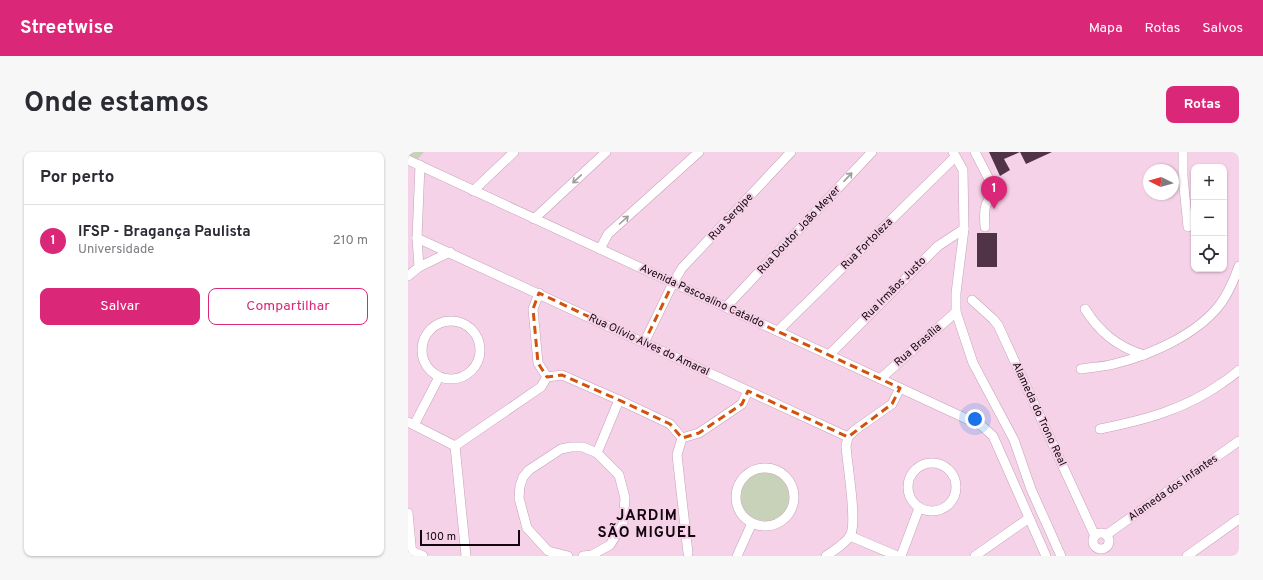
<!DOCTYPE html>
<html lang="pt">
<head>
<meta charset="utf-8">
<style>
  body { margin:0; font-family:Overpass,sans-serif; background:#f7f7f7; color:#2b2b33 }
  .controls { position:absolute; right:12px; top:12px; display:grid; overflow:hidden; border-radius:8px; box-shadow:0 1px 3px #0004 }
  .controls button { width:36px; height:36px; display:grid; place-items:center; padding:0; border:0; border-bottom:1px solid #e1e1e2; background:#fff; color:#2b2b33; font:20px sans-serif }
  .compass { position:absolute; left:735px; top:12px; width:36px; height:36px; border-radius:50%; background:#fff; box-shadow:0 1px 3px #0004; rotate:275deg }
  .scale { position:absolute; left:12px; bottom:10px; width:100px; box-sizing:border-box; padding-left:4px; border:2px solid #12070e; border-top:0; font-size:11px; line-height:14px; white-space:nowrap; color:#12070e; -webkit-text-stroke:3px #f6d2e8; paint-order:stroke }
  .you { position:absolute; left:567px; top:267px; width:14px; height:14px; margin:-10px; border:3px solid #fff; border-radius:50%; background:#1a73e8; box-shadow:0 0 0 6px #1a73e833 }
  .badge { display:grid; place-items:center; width:26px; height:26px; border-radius:50%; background:#db2777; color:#fff; font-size:13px; font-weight:700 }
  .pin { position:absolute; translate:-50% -33px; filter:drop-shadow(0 1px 2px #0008) }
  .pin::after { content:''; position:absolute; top:21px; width:14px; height:12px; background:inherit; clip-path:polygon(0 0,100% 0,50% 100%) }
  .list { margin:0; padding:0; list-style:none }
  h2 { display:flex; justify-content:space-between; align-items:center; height:52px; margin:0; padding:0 16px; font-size:17px }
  h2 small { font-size:13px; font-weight:400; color:#7c7c81 }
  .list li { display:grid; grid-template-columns:26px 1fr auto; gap:12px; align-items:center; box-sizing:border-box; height:72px; padding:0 16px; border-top:1px solid #e1e1e2 }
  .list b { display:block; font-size:15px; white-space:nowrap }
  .list p { margin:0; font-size:13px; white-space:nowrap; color:#7c7c81 }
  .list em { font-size:13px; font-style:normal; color:#7c7c81 }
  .actions { display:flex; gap:8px; padding:12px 16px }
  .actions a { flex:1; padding:9px 0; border:1px solid #db2777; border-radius:8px; text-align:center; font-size:14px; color:#db2777 }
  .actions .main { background:#db2777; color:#fff }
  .icon { flex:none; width:22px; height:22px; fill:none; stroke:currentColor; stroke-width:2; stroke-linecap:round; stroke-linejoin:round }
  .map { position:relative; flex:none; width:831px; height:404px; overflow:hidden; border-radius:8px }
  header { display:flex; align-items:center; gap:24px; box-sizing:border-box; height:56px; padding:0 20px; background:#db2777; color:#fff }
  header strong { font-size:19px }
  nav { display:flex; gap:22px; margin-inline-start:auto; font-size:14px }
  .intro { display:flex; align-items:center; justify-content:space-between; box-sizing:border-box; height:96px; padding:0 24px }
  h1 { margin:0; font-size:28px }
  .button { padding:10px 18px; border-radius:8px; background:#db2777; color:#fff; font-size:14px; font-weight:700 }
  main { display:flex; gap:24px; padding:0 24px }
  aside { flex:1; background:#fff; border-radius:8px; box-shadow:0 1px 3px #0004 }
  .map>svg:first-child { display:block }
  .green { fill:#c7d2b8 }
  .building { fill:#513347 }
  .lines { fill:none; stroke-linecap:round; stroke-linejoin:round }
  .minor-casing { stroke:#c3a1b6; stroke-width:10 }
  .minor { stroke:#fff; stroke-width:9 }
  .oneway { stroke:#a09c9f }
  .marked { fill:none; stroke:#d3510c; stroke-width:3; stroke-dasharray:8 5; stroke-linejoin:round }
  .labels { text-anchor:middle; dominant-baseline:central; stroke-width:4; stroke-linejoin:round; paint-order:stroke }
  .street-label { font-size:11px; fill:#12070e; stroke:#f6d2e8 }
  .district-label { font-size:15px; font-weight:bold; letter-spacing:1px; fill:#12070e; stroke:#f6d2e8 }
</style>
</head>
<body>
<header>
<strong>Streetwise</strong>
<nav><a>Mapa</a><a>Rotas</a><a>Salvos</a></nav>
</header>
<div class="intro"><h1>Onde estamos</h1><a class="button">Rotas</a></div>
<main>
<aside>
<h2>Por perto<small></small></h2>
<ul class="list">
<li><span class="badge">1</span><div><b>IFSP - Bragança Paulista</b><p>Universidade</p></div><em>210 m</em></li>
</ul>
<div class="actions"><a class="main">Salvar</a><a>Compartilhar</a></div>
</aside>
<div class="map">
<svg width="831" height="404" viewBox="0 0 831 404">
  <rect width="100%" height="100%" fill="#f6d2e8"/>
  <g class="green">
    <path d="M0 0H16L10 7 0 3Z"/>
    <circle cx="357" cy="345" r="24"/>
  </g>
  <g class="building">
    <path d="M581 0H612L596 7 602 18 592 24Z"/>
    <path d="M612 0H644L618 12Z"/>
    <rect x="569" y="81" width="20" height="34"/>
  </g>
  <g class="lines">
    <g class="minor-casing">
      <g id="minor">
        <path d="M545 0 555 18 556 77 548 141V160L565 211 606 288 623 337 653 404"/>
        <path d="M567 0 588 41C575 48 576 62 577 75"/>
        <path d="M775 0V25L780 75"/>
        <path d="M0 8 574 274 585 284 638 404"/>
        <path d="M65 39 106 0"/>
        <path d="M126 67 198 0"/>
        <path d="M9 86 440 285"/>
        <path d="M192 97 200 82 291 0"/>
        <path d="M11 115 9 86 12 13"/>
        <path d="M0 124 11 115 42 100"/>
        <path d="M131 141 125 157 130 211 139 225"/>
        <path d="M564 148 585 167 590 173 687 384"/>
        <path d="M318 155 464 0"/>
        <path d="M677 157C692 181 710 195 736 203"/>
        <circle cx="43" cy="198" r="29"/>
        <path d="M370 179 547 5"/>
        <path d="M236 191 265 131 274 116 383 0"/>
        <path d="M421 203 530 94 556 77"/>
        <path d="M673 217C684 215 695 215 706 212 742 203 786 184 810 155 820 143 826 128 831 114"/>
        <path d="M139 225 154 223 211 248 262 272 274 286"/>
        <path d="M472 227 548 160"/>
        <path d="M0 270 47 294"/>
        <path d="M6 273 31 225"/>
        <path d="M692 277C736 268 776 258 814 231 820 227 826 223 831 218"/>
        <path d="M274 286 269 303 280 401"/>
        <path d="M274 286 291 281 334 252 340 239"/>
        <path d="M189 301 211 248"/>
        <circle cx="524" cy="335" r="24"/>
        <circle cx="357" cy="345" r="29"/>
        <path d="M0 361 4 404"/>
        <circle cx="693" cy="389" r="8"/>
        <path d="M698 383 831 289"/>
        <path d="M442 384 489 404"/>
        <path d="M3 399 15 404"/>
        <path d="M58 404 47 294 133 235 139 225"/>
        <path d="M160 404 140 399 119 376 111 346 112 334 115 325 121 318 153 297 163 295H175L189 301 211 323 217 346 215 372 202 393 184 403 175 404"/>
        <path d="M329 404 344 371"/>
        <path d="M418 404C426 398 436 393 442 384 450 372 439 312 438 294L440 285 447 278 484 252 492 236"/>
        <path d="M493 404 511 356"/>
        <path d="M567 404 621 366"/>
        <path d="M779 404 831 367"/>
      </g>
    </g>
    <use href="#minor" class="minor"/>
  </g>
  <defs><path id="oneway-shaft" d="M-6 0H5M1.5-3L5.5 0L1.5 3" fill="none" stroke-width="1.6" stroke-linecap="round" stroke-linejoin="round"/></defs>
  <g class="oneway">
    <use href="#oneway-shaft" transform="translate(440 25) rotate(-47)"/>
    <use href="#oneway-shaft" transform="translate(169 27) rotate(137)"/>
    <use href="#oneway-shaft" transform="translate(216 68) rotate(-42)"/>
  </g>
  <path class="marked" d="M265 131 492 236 484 252 440 285 340 239 334 252 291 281 274 286 262 272 211 248 154 223 139 225 130 211 125 157 131 141 236 191Z"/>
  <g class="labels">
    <g class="street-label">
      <text transform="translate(323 65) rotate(-47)">Rua Sergipe</text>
      <text transform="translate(391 78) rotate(-47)">Rua Doutor João Meyer</text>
      <text transform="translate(459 92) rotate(-45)">Rua Fortoleza</text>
      <text transform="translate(486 137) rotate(-45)">Rua Irmãos Justo</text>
      <text transform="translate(294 144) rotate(25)">Avenida Pascoalino Cataldo</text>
      <text transform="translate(241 193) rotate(25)">Rua Olívio Alves do Amaral</text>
      <text transform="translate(510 193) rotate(-41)">Rua Brasília</text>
      <text transform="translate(631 262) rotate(65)">Alameda do Trono Real</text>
      <text transform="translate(765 336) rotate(-35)">Alameda dos Infantes</text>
    </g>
    <g class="district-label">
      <text x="239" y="364">JARDIM<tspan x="239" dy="17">SÃO MIGUEL</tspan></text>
    </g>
  </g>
</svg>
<div class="controls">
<button>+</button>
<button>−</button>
<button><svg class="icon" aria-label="locate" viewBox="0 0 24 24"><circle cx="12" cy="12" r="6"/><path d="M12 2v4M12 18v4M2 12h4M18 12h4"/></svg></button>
</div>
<svg class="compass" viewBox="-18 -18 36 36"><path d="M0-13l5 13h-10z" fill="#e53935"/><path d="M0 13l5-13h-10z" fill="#7c7c81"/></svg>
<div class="scale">100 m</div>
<div class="you"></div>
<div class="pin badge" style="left:586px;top:57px">1</div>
</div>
</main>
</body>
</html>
